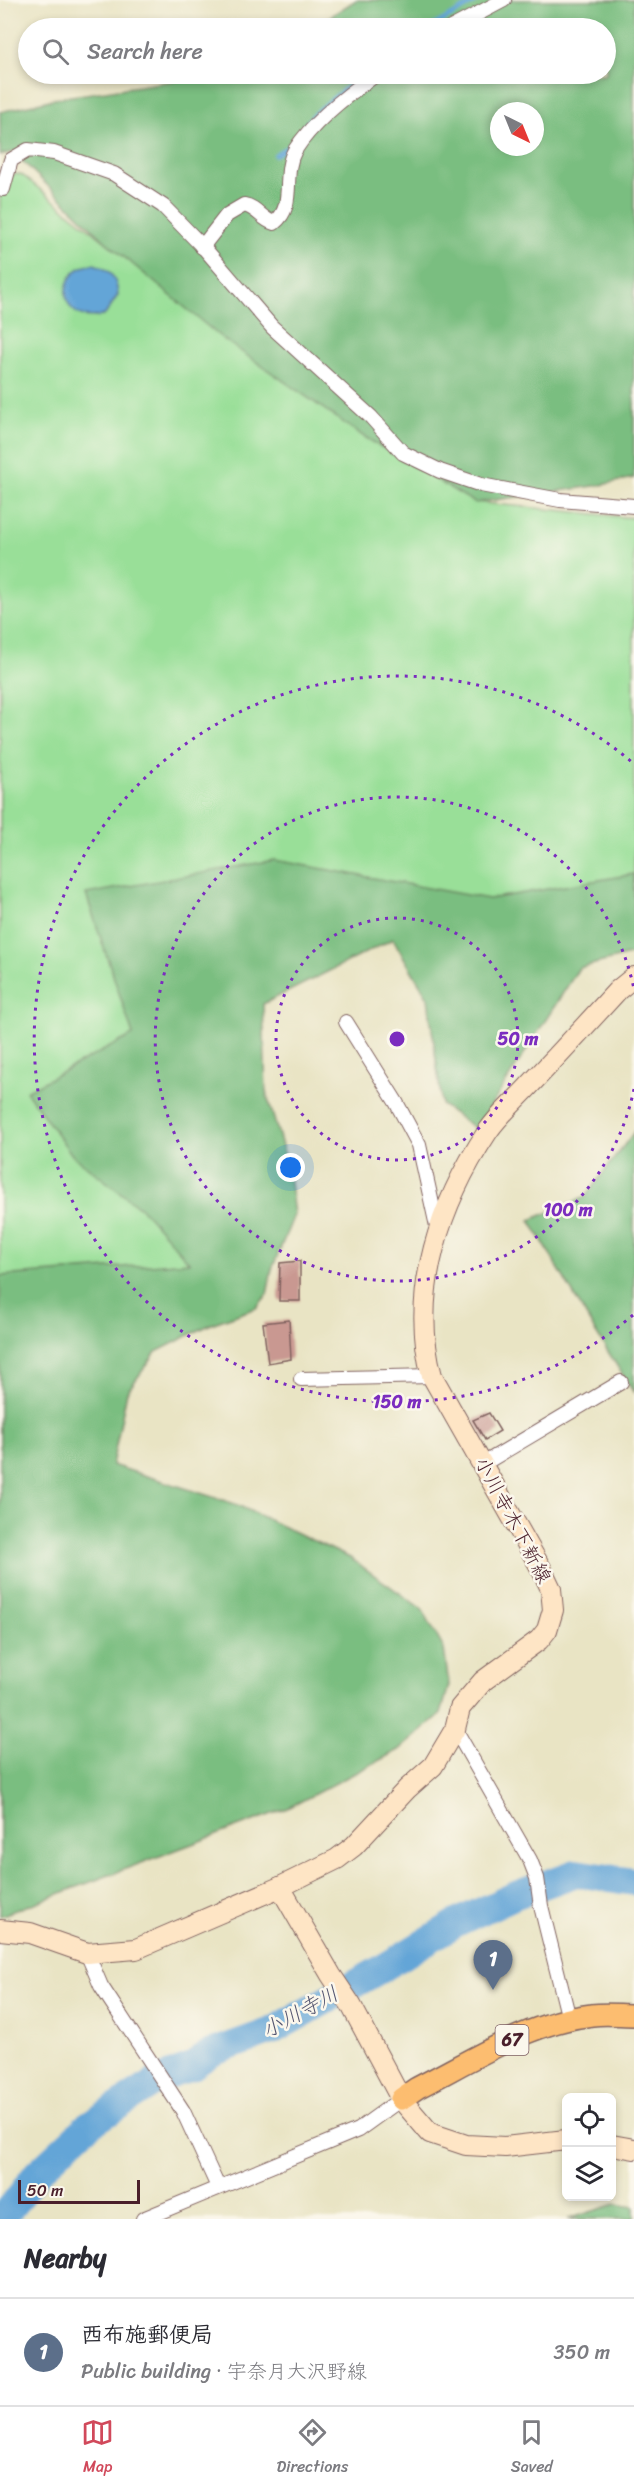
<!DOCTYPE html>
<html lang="en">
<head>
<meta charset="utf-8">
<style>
  body { margin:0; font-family:Sriracha,"Klee One",sans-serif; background:#f2f2f3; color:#2b2b33 }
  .controls { position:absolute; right:18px; bottom:18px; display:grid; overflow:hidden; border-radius:9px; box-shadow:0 3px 9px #0003 }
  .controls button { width:54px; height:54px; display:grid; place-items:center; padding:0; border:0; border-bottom:2px solid #e1e1e2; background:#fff; color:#2b2b33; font:30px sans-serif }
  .compass { position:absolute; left:490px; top:102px; width:54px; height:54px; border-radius:50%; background:#fff; box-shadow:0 3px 9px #0003; rotate:137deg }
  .scale { position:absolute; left:18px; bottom:15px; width:122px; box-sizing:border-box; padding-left:6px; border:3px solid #4a1f2b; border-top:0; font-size:16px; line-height:21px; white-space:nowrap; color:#4a1f2b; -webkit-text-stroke:4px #fbf7ec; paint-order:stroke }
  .you { position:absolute; left:291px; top:1168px; width:21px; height:21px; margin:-15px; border:4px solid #fff; border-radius:50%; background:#1a73e8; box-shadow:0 0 0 9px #1a73e833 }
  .badge { display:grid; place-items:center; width:39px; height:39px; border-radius:50%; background:#d1495b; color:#fff; font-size:20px; font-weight:700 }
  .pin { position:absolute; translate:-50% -50px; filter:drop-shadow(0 2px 3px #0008) }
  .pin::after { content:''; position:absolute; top:32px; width:21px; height:18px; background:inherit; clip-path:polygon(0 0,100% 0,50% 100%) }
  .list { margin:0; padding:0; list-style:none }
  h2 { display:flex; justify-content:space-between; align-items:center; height:78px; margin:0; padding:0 24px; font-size:26px }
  h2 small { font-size:20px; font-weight:400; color:#7c7c81 }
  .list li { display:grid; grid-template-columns:39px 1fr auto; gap:18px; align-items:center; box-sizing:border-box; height:108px; padding:0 24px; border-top:2px solid #e1e1e2 }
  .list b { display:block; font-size:22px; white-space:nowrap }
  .list p { margin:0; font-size:20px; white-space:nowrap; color:#7c7c81 }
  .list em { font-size:20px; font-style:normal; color:#7c7c81 }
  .icon { flex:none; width:33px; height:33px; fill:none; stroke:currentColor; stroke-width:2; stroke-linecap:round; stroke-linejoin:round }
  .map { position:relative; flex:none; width:634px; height:2219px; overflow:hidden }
  .search { position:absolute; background:#fff; box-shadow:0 3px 9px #0003; left:18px; right:18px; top:18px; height:66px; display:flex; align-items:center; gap:15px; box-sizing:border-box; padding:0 21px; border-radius:33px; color:#7c7c81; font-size:22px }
  .sheet { height:186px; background:#fff }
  nav { display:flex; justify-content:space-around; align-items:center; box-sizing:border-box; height:84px; border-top:2px solid #e1e1e2; background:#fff; font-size:16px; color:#7c7c81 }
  nav a { display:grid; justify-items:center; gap:3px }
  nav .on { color:#d1495b }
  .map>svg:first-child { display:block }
  .green { fill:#99df98; stroke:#727f62; stroke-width:1.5 }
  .forest { fill:#7abe80; stroke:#626e56; stroke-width:1.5; fill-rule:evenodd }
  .water { fill:#64a5d7; stroke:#576281; stroke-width:1.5 }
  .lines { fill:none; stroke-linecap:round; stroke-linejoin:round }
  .stream { stroke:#64a5d7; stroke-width:4.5 }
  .river { stroke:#64a5d7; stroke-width:28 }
  .building { fill:#c99891 }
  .street-casing { stroke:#826461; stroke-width:16 }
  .secondary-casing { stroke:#826461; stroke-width:22 }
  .primary-casing { stroke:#826461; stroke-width:24 }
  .street { stroke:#fff; stroke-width:14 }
  .secondary { stroke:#fee5c5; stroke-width:20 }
  .primary { stroke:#fcbd6f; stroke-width:21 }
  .ring { fill:none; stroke:#7b2cbf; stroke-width:3; stroke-dasharray:3 6 }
  .labels { text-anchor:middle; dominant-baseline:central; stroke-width:5; stroke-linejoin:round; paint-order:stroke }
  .shield { fill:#fbf7ec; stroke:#7f6065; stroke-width:1.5 }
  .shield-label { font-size:18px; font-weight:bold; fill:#4a1f2b }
  .street-label { font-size:20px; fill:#4a1f2b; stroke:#fbf7ec }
  .water-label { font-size:21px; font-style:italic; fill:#545570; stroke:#fbf7ec }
  .centre { fill:#7b2cbf; stroke:#fbf7ec; stroke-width:3 }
  .ring-label { font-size:18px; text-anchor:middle; font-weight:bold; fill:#7b2cbf; stroke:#fbf7ec; stroke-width:5; stroke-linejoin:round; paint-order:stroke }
</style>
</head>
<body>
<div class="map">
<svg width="634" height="2219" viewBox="0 0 634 2219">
  <rect width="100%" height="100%" fill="#fbf7ec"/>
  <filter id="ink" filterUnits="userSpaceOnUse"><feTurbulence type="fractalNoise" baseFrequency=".0167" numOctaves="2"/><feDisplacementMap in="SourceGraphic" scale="12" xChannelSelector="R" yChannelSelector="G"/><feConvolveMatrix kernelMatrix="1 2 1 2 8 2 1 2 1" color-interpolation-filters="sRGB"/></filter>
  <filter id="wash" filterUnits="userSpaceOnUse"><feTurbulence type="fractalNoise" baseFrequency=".008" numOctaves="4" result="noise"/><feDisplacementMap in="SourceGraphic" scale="24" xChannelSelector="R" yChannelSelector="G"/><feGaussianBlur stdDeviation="1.35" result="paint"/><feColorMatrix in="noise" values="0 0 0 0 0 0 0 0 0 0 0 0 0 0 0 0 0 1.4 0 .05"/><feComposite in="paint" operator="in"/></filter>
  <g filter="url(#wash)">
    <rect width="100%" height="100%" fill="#e9e4c4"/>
    <path class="green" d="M21 174 138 268 475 502 634 518V904L126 924 227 1274 0 1317V175Z"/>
    <g class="forest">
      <path d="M356 0H634V478L601 485 475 503 363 436 223 339 106 242 13 152 0 155V112L58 98 220 74H606V28H319L329 17ZM499 111H535V147H499Z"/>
      <path d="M274 860 489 899 634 874V954L579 968 476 1129 442 1105 428 998 393 939 263 1004 266 1092 288 1166 294 1215 272 1269 267 1295 256 1308 211 1324 156 1352 127 1392 112 1465 235 1504 350 1558 422 1609 444 1649 449 1685 441 1714 399 1750 288 1808 0 1916V1276L189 1262 143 1210 72 1155 26 1091 133 1035 86 894Z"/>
      <path d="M634 1132V1393L595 1331 530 1220 585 1197Z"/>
      <path d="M615 2204 634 2207V2219H568Z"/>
    </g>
    <path class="water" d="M94 264C110 269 117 278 118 295L105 315C65 326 54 285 80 268 84 266 90 265 94 264Z"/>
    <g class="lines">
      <g class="stream">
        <path d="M429 28 479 0"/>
        <path d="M304 127 313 115 363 74"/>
        <path d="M275 155 292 144"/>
      </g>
      <path class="river" d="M2 2219 37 2173 85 2128 158 2080 191 2067 211 2053 272 2031 383 1968 456 1923 516 1895 576 1873 634 1882"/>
    </g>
    <g id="blocks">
      <g class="building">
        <path d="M300 1261V1301H279L280 1263Z"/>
        <path d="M289 1320 291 1359 268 1363 263 1323Z"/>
        <path d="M489 1413 500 1431 485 1440 473 1420Z"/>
      </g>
    </g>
  </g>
  <g filter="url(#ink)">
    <use href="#blocks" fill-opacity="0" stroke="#826461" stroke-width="1.5"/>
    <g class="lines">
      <g class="street-casing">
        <g id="street">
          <path d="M451 28 504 0"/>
          <path d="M0 188 3 189 11 160 28 150 54 153 114 174 163 206 205 249 272 327 371 417 403 453 440 471 481 485 560 500 634 506"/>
          <path d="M202 247 227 215 244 205C257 207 262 220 274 223 297 206 281 174 295 150 314 120 348 94 377 74"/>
          <path d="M346 1022 396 1102 419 1145 438 1231"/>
          <path d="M301 1379 432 1376"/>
          <path d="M483 1464 621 1382"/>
          <path d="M455 1729 530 1860 537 1878 541 1906 569 2019"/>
          <path d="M87 1953 101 1986 183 2111 218 2187"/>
          <path d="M143 2219 358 2130 401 2099"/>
        </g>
      </g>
      <g class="secondary-casing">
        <g id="secondary">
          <path d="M0 1930 30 1933 87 1953 136 1949 280 1887"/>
          <path d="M566 2140 505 2147 466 2145 430 2133 401 2099 351 2005 331 1975 280 1887 337 1859 354 1846 407 1789 433 1766 455 1729 460 1708 483 1681 539 1640 547 1630 553 1610 551 1589 542 1570 432 1376C409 1291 441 1202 488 1131 499 1115 515 1101 528 1087 558 1055 588 1023 618 990L634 977"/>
          <path d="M612 2145 634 2149"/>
        </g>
      </g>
      <g class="primary-casing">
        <path id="primary" d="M401 2099 417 2088C472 2060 530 2022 592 2015 606 2013 620 2015 634 2015"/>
      </g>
      <use href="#street" class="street"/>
      <use href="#secondary" class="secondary"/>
      <use href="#primary" class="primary"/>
    </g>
  </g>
  <g class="ring">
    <circle cx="397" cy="1039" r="121"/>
    <path d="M634 1089A242 242 0 1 1 634 989"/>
    <path d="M633 1315A363 363 0 1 1 633 763"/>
  </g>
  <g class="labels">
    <rect class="shield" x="495.5" y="2025" width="33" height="30" rx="4.5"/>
    <g class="shield-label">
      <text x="512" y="2040">67</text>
    </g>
    <g class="street-label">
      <text transform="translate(513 1520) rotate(62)">小川寺木下新線</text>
    </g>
    <g class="water-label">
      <text transform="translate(300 2012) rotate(-29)">小川寺川</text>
    </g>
  </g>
  <circle cx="397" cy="1039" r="9" class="centre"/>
  <g class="ring-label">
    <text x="518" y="1045">50 m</text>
    <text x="568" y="1216">100 m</text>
    <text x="397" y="1408">150 m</text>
  </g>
</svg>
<div class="controls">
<button><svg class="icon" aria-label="locate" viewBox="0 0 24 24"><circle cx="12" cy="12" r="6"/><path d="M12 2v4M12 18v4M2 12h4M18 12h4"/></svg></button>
<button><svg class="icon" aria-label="layers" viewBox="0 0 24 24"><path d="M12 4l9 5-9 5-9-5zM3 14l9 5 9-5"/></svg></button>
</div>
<svg class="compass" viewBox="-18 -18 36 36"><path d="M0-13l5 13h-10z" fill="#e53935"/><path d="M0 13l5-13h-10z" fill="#7c7c81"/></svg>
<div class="scale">50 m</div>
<div class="you"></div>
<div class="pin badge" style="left:493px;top:1990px;background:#5c6f8a">1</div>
<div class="search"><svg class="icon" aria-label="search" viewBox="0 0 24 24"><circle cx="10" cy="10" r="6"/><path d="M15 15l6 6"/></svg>Search here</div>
</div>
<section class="sheet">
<h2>Nearby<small></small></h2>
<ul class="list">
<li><span class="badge" style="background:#5c6f8a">1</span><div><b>西布施郵便局</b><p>Public building · 宇奈月大沢野線</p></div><em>350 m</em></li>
</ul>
</section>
<nav>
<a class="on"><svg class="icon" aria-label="map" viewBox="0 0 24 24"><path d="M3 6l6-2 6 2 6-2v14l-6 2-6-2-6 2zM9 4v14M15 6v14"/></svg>Map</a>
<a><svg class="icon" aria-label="directions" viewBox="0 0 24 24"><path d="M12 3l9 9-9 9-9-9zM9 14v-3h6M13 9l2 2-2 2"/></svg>Directions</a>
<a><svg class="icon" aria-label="saved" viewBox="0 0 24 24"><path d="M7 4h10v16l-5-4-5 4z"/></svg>Saved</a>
</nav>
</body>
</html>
